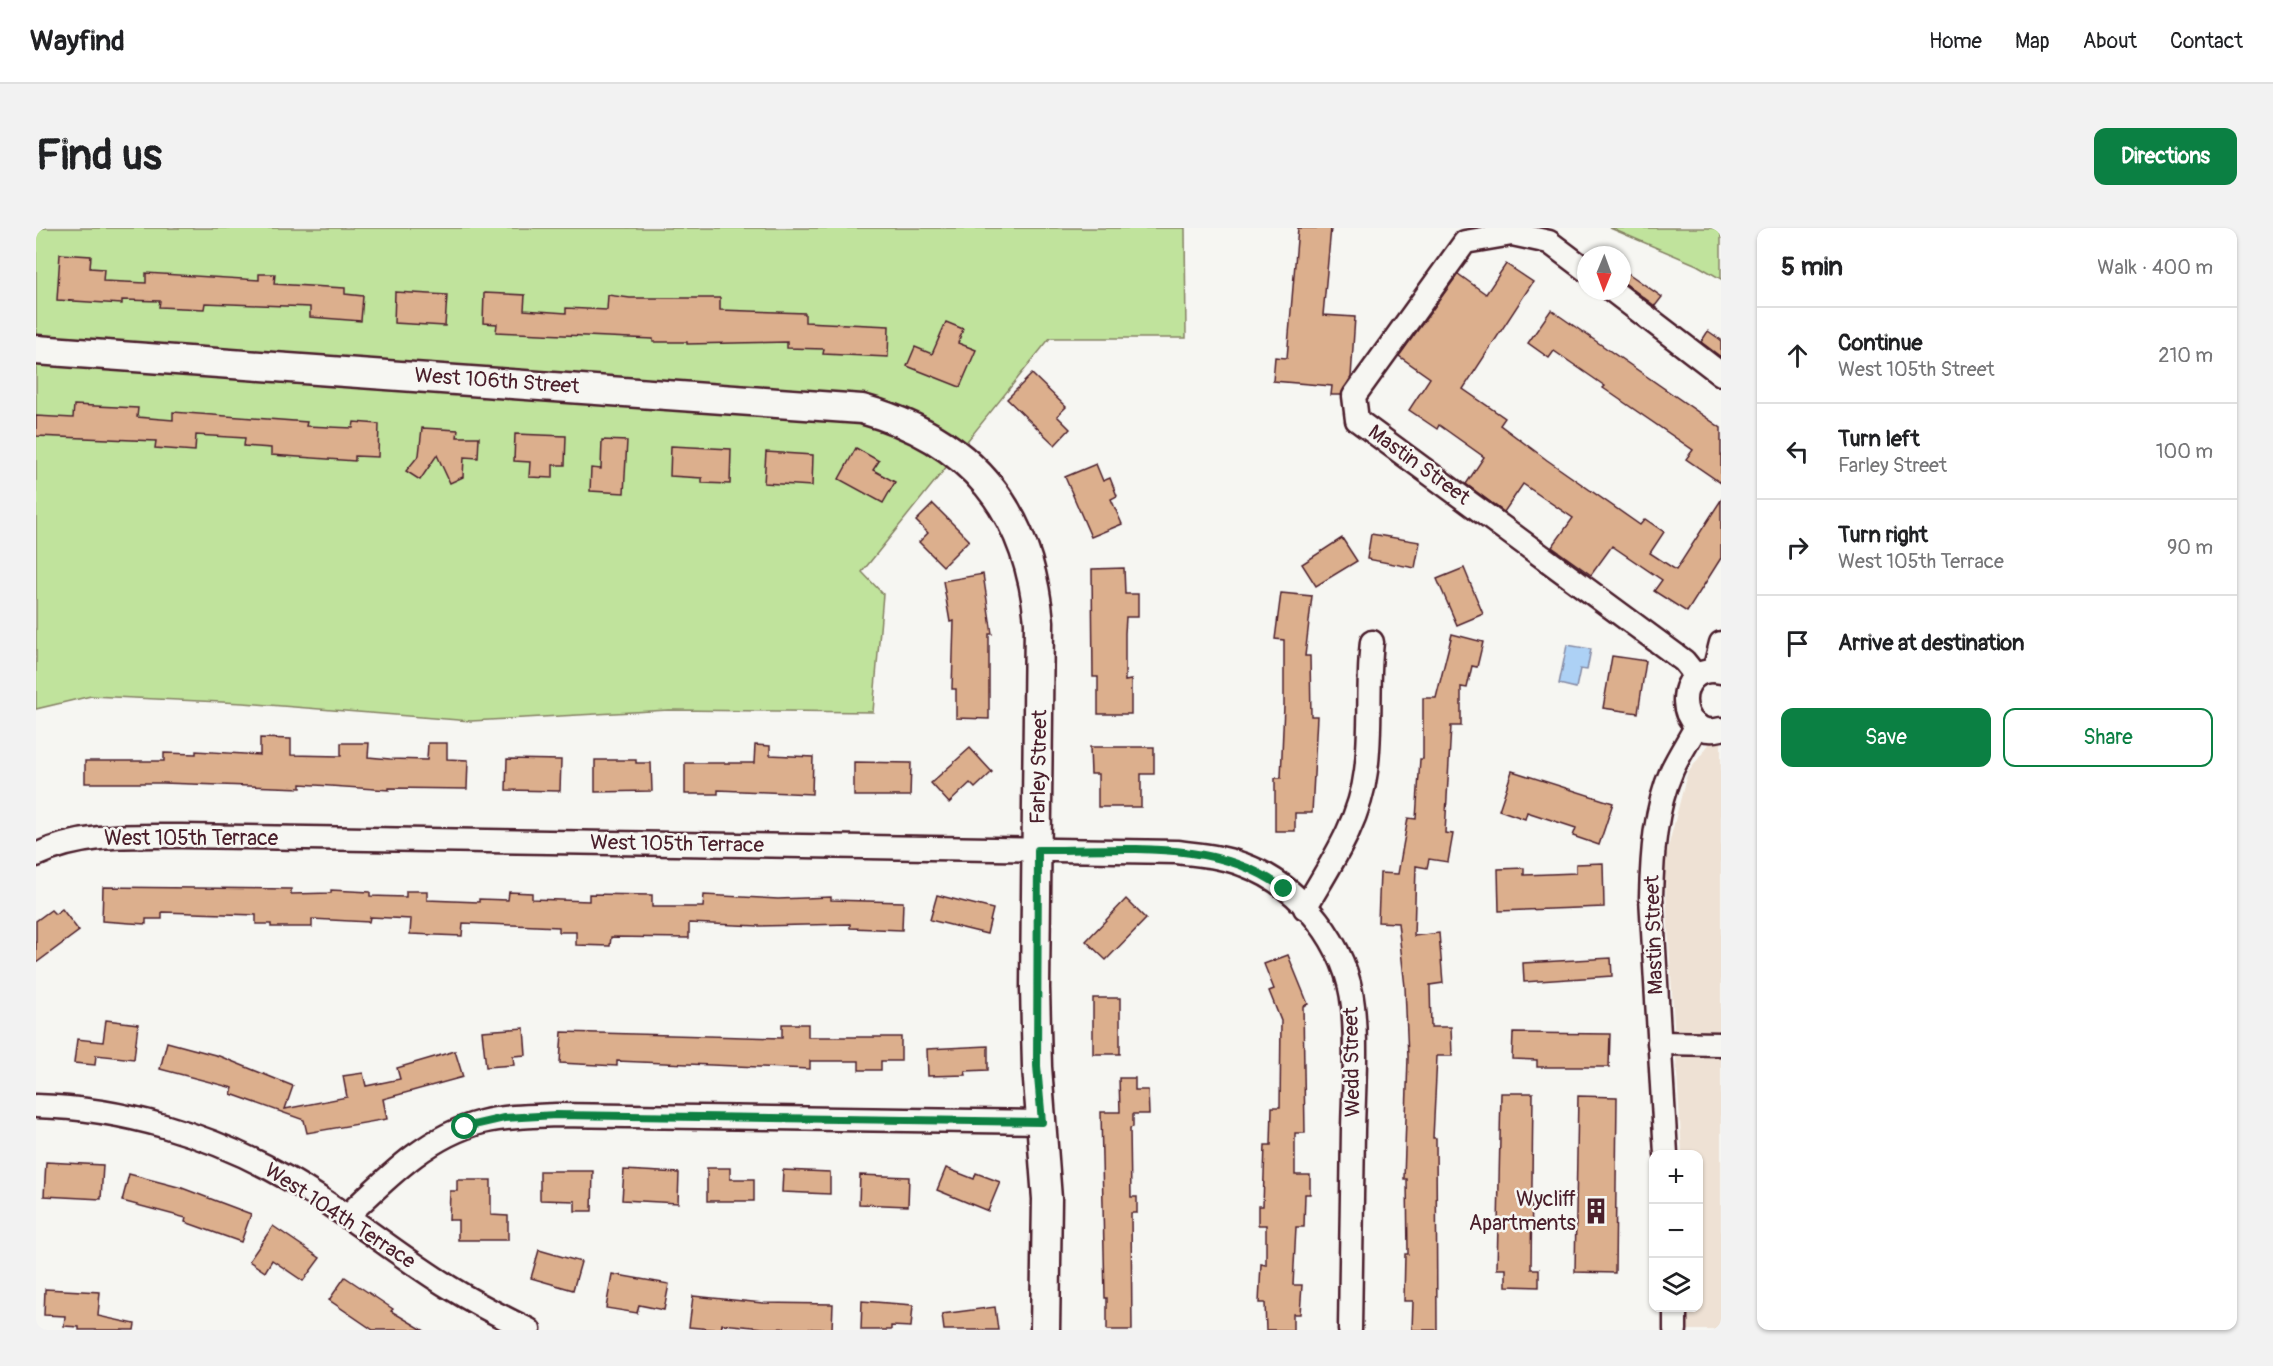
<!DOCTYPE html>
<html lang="en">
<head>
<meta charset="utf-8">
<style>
  body { margin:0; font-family:Pangolin,sans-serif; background:#f2f2f2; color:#202124 }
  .controls { position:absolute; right:18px; bottom:18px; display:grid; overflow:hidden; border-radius:12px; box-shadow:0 2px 4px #0004 }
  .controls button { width:54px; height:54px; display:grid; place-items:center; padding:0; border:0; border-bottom:2px solid #e0e0e0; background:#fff; color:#202124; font:30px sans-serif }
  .compass { position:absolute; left:1541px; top:18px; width:54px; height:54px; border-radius:50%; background:#fff; box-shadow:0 2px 4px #0004; rotate:181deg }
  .stop { position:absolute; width:18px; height:18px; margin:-14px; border:4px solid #0b8043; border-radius:50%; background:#fff }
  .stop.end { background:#0b8043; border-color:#fff; box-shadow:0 2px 6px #0008 }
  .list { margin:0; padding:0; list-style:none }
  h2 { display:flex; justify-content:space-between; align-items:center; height:78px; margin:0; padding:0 24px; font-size:26px }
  h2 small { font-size:20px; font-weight:400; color:#757577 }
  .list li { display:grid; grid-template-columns:39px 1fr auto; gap:18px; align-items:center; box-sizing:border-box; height:96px; padding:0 24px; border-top:2px solid #e0e0e0 }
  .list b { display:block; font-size:22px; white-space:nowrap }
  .list p { margin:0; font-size:20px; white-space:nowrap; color:#757577 }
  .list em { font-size:20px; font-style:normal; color:#757577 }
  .actions { display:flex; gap:12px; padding:18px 24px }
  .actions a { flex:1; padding:14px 0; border:2px solid #0b8043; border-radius:12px; text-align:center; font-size:21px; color:#0b8043 }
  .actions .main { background:#0b8043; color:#fff }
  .icon { flex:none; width:33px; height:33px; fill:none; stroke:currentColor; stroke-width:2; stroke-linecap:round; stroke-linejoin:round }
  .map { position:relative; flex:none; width:1685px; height:1102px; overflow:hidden; border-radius:12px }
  header { display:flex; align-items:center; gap:36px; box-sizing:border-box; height:84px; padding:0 30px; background:#fff; border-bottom:2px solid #e0e0e0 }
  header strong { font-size:28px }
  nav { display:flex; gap:33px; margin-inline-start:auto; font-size:21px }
  .intro { display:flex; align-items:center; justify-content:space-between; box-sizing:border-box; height:144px; padding:0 36px }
  h1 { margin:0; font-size:42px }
  .button { padding:15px 27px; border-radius:12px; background:#0b8043; color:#fff; font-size:21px; font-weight:700 }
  main { display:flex; gap:36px; padding:0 36px }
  aside { flex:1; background:#fff; border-radius:12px; box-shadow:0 2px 4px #0004 }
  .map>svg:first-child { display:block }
  .built { fill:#eee1d4 }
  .green { fill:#c0e39c; stroke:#858164; stroke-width:1.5 }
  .water { fill:#add1f5; stroke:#858aa4; stroke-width:1.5 }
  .building { fill:#dcaf8d; stroke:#4a1f2b; stroke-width:1.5 }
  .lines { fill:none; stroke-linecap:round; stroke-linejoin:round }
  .minor-casing { stroke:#4a1f2b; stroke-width:27 }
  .tertiary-casing { stroke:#4a1f2b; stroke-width:33 }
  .minor { stroke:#f6f6f2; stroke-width:22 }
  .tertiary { stroke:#f6f6f2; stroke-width:28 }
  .route { stroke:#0b8043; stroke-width:8 }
  .labels { text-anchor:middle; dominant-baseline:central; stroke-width:5; stroke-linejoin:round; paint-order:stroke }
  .street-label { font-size:21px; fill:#4a1f2b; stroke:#f6f6f2 }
  .poi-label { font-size:21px; fill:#4a1f2b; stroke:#f6f6f2; text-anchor:end }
</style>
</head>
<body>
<header>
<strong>Wayfind</strong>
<nav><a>Home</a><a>Map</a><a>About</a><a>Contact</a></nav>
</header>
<div class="intro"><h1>Find us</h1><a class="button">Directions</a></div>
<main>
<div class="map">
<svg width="1685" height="1102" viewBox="0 0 1685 1102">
  <rect width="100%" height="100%" fill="#f6f6f2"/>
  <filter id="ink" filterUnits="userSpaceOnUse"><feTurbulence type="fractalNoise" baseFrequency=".0167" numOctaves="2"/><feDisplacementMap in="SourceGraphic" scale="12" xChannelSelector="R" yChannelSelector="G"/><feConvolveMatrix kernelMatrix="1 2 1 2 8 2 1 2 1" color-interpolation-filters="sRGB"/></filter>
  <g filter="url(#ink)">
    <path class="built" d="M1685 500V1102H1650L1651 1080H1662V926H1646L1628 635 1651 546Z"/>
    <g class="green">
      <path d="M0 0H1149L1150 110H1014L826 344 847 366 837 484 633 482 435 493 207 475 55 468 0 481Z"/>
      <path d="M1574 0H1685V51L1661 37Z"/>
    </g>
    <path class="water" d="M1531 417 1555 421 1551 442 1544 441 1540 460 1523 456Z"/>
    <g class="building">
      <path d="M1262 0H1295L1287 87 1319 89 1315 149 1305 167H1295L1296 158 1237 153 1239 129 1251 130Z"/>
      <path d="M24 26 55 28 54 40 68 41 67 53 110 55V45L223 52V46H239L238 56 309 60V66L327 68 325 93 274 89V79L169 75 168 81 123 79 124 73 86 72V76L21 72Z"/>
      <path d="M1470 36 1497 54 1427 161 1469 190 1464 197 1511 232 1604 297 1609 291 1628 304 1614 325 1640 342 1685 272V330L1651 384 1618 363 1626 352 1576 318 1555 347 1516 319 1537 290 1487 256 1468 284 1430 256 1448 229 1403 197 1401 201 1373 182 1394 150 1363 128 1422 46 1450 66Z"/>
      <path d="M1586 41 1626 69 1619 78 1586 53Z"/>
      <path d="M359 64 411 67 409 98 358 95Z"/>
      <path d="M448 65 489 67 488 82 530 85V80L571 82 572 67 594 70H684V82L769 85V94L853 98 852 129 787 126 788 121 751 120V114L651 116V114H617V111L460 104 461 96 447 95Z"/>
      <path d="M1515 82 1685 200V255L1650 231 1657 222 1567 160 1569 158 1518 123 1513 130 1492 115Z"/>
      <path d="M910 94 927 101 922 115 940 122 924 159 871 138 879 119 896 126Z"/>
      <path d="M1672 103 1685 112V129L1665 114Z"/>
      <path d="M996 146 1030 179 1021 188 1034 201 1019 217 971 171Z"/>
      <path d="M38 177 102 180 101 189 137 192V184L271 194 270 198 317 200 318 194 343 196 342 229 319 228V233L235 227V220L208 218 209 210 160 207 159 223 119 220 120 213 0 208V188L37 190Z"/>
      <path d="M386 200 422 202 421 209H443L442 230 428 229 427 249 414 255 401 227 384 252 370 243 383 227Z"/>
      <path d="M479 206 530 208 529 237H517V250L493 249 494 234 478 233Z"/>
      <path d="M566 212 591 213 588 265 554 263 555 240 565 241Z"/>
      <path d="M635 218 695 221 694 256 666 255V250L634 248Z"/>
      <path d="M820 220 843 233 837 242 859 254 847 275 803 251Z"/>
      <path d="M730 224 777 227 776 258 728 255Z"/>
      <path d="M1060 236 1067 253 1074 250 1081 268 1075 271 1086 296 1055 309 1029 249Z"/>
      <path d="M897 276 933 312 907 338 883 314 892 305 880 293Z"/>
      <path d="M1335 306 1384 314 1379 340 1331 331Z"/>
      <path d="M1306 310 1321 333 1280 358 1266 336Z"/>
      <path d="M1088 340 1089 366H1102V389H1090L1089 405V453L1095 452V486H1062V449H1057L1056 341Z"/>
      <path d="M1428 340 1447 386 1421 397 1401 351Z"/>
      <path d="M947 346 956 406H953V491L920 490V461H916L918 393 914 394 907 353Z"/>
      <path d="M1245 365 1276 368 1269 428H1274L1275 488H1281L1276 585H1259V603H1239V550H1245L1248 477V412L1239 411Z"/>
      <path d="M1416 406 1447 414 1441 439 1436 438 1431 460 1425 459V498H1415L1409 605 1417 606 1412 634 1393 631 1391 640 1380 638 1378 708 1403 705 1407 755 1394 757 1395 799H1415L1416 828H1401L1397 910H1400L1401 1102H1376L1377 1073H1368L1369 1026H1372L1371 951H1368L1372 829 1369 759 1362 695 1342 694 1344 645 1362 646 1372 590 1380 591 1384 531H1387V470H1400Z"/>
      <path d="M1576 428 1610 433 1602 485 1567 480Z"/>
      <path d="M224 510 255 511V527L305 528V515H333L332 529 354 531 391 532 392 515H411V531L432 532 431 561 353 560V562L265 556V560L127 555H49V533H128V525L160 526V523L224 527Z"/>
      <path d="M719 517 734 518V527L777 529 776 566 682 562V566H649V535H718Z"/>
      <path d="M1054 519H1118V546H1105V579H1062V546H1055Z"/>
      <path d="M934 520 956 544 939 560 934 555 913 575 895 555Z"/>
      <path d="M471 531 525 532 524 563 470 562Z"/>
      <path d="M559 532H600V535H615L616 563 559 564Z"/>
      <path d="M818 534 875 535 874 568H818Z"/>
      <path d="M1476 543 1577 575 1563 617 1537 608 1540 600 1491 584 1489 591 1463 582Z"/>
      <path d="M1567 635 1568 679 1463 683 1462 641 1488 640V647L1540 645V636Z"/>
      <path d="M67 659 255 661V666L295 665V662L334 664V668L370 669V663H391V672L443 674V671L472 672 473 664 496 665V671L553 673V666L616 667V679H667L668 667 742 671 795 669V672L867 674 866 702 814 700V696L723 698 653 695V710L575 709 574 718 540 717V704H523V699L427 695 426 708 374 706 375 691 334 689 333 694 276 691V699H235V696H220V687L126 684V691H110V696L94 695 66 693Z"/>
      <path d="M901 667 957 681 951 706 894 692Z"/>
      <path d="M1090 671 1110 691 1070 732 1050 713Z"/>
      <path d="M26 681 43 703 0 735V693L15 682 19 686Z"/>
      <path d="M1252 727 1272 776 1267 778 1269 905H1259V947H1274V966H1269L1268 999H1260L1257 1057H1266L1264 1086H1257V1102H1230L1229 1075H1223L1225 1036 1230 1037V997H1222V978H1227L1229 917H1235L1236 879H1244L1245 793 1233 763 1238 761 1228 736Z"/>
      <path d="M1575 730 1576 748 1488 754 1487 735Z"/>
      <rect x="1057" y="770" width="27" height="56"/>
      <path d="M70 792 102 796 98 831 60 827 59 837 38 835 41 811 67 814Z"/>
      <path d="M746 796H772V809H865V833H845V842H823V833H774V841L581 833V838L524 835 526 804 746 810Z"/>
      <path d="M488 800 490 827 477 828 478 837 450 839 446 803Z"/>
      <path d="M1477 805 1574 806 1573 839H1501V832L1476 831Z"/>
      <path d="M131 814 183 828 257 858 249 881 311 869 307 848 327 845 330 858 364 851 361 840 419 823 427 849 347 871 351 891 271 905 268 892 195 866 197 860 124 841Z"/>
      <path d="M952 818V842L929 843 930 847 892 848 891 821Z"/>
      <path d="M1083 850H1099V862H1112L1113 886H1097V899L1094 900 1095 969H1101V985H1095L1096 1102H1071V1070H1069L1065 884H1084Z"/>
      <path d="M1465 865H1497L1495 1041H1503V1059L1470 1058V1041H1461Z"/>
      <path d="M1542 868 1581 869 1579 1045 1539 1044Z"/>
      <path d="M10 934 67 937 65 971 8 968Z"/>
      <path d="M671 940H694V951H718V973H671Z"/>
      <path d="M910 940 938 951 940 945 964 954 952 983 901 962Z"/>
      <path d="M588 942 643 945 642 975 586 972Z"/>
      <path d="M747 942 794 944V966L746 964Z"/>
      <path d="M504 943H557L556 983H539V973L504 972Z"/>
      <path d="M93 946 146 960 215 986 205 1014 149 994 150 990 86 973Z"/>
      <path d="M824 947 873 949 872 978 823 976Z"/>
      <path d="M421 952H455V987L472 988V1012H422V992H413L414 963H421Z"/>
      <path d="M237 998 284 1030 267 1053 236 1032 229 1044 213 1033Z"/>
      <path d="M503 1022 545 1034 537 1062 495 1050Z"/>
      <path d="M576 1046 633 1056 628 1082 603 1077 601 1085 570 1080Z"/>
      <path d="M309 1049 357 1081 355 1083 387 1102H337L293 1072Z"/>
      <path d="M9 1061 64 1064 62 1088 99 1096 98 1102H43V1099L28 1098 29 1088 8 1087Z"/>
      <path d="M657 1068 727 1075 797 1076 796 1101 728 1100 686 1096 685 1102 653 1099Z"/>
      <path d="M826 1073 877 1077 875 1099 855 1098V1102H825Z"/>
      <path d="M959 1079 962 1102H908L906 1086Z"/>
    </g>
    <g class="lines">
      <g class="minor-casing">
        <g id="minor">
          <path d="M1550 42 1513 14 1476 6 1429 14 1318 168 1321 192 1648 433 1660 448"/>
          <path d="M1577 63 1685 146"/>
          <path d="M1678 443 1685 415"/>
          <path d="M1685 444C1635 434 1639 513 1685 501"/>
          <path d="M0 627C46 605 96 608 145 608L1141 624C1163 627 1186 628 1208 637 1265 658 1311 717 1317 778 1321 819 1318 860 1317 901 1316 968 1315 1035 1314 1102"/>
          <path d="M1269 680C1294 637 1324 594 1330 543 1336 500 1331 457 1336 414"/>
          <path d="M1623 815 1685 816"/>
          <path d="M0 878C87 880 176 907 251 950 308 982 358 1025 413 1059 439 1075 466 1089 493 1102"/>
          <path d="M1630 926 1615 669C1616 627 1619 581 1636 542 1643 527 1653 512 1661 497"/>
          <path d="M311 988C351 950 391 908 446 894 471 888 496 888 520 887L1006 894"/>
          <path d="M1639 1080V1102"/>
        </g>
      </g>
      <g class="tertiary-casing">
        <path id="tertiary" d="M0 122 826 181C935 211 993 282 1003 394L999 760 1001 839 1011 971 1009 1102"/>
      </g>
      <use href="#minor" class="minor"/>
      <use href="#tertiary" class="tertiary"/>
    </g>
  </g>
  <g class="lines" filter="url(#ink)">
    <path class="route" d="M429 899 468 890 520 887 1006 894 1001 838 1002 622C1082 623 1181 609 1248 661"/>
  </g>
  <defs>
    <g id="building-bare" transform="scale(2.07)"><path d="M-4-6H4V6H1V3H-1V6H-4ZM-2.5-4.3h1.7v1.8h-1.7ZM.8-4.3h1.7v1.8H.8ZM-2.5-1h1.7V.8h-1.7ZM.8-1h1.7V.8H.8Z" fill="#4a1f2b" stroke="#f6f6f2" stroke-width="2.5" paint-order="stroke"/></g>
  </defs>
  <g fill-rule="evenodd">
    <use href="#building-bare" x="1560" y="983"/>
  </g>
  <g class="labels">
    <g class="street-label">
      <text transform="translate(461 153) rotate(4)">West 106th Street</text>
      <text transform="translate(1383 237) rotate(36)">Mastin Street</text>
      <text transform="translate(1003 539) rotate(-89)">Farley Street</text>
      <text x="155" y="610">West 105th Terrace</text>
      <text transform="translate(641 616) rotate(1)">West 105th Terrace</text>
      <text transform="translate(1618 707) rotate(-92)">Mastin Street</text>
      <text transform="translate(1316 834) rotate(-91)">Wedd Street</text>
      <text transform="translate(304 988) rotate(33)">West 104th Terrace</text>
    </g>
    <g class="poi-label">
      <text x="1540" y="971">Wycliff<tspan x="1540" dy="24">Apartments</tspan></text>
    </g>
  </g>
</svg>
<div class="controls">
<button>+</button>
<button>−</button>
<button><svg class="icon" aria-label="layers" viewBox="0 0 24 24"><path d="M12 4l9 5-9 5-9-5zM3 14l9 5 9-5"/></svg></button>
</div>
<svg class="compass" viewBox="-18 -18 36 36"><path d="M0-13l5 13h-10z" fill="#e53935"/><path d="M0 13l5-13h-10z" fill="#757577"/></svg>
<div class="stop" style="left:429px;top:899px"></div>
<div class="stop end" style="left:1248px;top:661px"></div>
</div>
<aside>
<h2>5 min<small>Walk · 400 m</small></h2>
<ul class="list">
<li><svg class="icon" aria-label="ahead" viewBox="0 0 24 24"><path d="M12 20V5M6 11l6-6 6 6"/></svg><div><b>Continue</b><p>West 105th Street</p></div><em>210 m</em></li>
<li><svg class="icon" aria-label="left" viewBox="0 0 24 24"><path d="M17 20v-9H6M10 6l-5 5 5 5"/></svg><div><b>Turn left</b><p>Farley Street</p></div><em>100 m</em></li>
<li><svg class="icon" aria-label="right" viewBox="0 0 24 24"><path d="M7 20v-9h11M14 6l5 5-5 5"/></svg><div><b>Turn right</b><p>West 105th Terrace</p></div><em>90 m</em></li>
<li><svg class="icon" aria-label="arrive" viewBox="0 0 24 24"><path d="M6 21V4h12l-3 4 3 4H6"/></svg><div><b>Arrive at destination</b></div></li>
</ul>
<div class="actions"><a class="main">Save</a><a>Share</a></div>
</aside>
</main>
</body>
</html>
